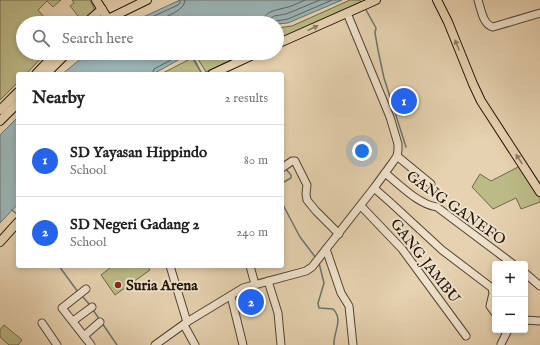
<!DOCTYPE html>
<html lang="en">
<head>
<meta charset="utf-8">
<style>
  body { margin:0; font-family:"IM FELL English",serif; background:#f2f2f2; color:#222 }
  .controls { position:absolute; right:12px; bottom:12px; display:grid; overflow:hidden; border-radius:4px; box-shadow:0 2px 6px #0003 }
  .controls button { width:36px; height:36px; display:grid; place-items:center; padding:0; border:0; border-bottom:1px solid #e0e0e0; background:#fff; color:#222; font:20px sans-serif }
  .you { position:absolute; left:362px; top:151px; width:14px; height:14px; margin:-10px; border:3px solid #fff; border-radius:50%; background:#1a73e8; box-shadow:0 0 0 6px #1a73e833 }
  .badge { display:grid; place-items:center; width:26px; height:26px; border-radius:50%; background:#2563eb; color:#fff; font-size:13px; font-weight:700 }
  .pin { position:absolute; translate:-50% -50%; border:2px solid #fff; box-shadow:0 1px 4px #0006 }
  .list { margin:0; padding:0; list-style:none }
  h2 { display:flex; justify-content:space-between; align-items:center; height:52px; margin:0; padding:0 16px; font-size:17px }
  h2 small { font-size:13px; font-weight:400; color:#767676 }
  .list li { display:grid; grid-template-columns:26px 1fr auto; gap:12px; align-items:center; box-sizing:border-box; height:72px; padding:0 16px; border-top:1px solid #e0e0e0 }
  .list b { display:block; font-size:15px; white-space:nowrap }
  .list p { margin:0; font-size:13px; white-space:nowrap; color:#767676 }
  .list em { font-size:13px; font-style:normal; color:#767676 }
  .icon { flex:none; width:22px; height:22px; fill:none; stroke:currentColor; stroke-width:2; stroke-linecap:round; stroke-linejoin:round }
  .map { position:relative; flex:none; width:540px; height:345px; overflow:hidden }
  .search { position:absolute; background:#fff; box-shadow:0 2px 6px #0003; left:16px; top:16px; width:268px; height:44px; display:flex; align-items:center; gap:10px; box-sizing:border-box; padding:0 14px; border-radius:22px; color:#767676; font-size:15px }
  .panel { position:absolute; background:#fff; box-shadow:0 2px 6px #0003; left:16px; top:72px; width:268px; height:196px; border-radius:4px }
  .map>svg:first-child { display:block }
  .green { fill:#bcba87; stroke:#6e6848 }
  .water { fill:#9bb5b7; stroke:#6a7571 }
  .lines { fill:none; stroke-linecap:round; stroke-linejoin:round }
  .shore { stroke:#5e6560; stroke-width:1 }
  .stream { stroke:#6a7571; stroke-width:1.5 }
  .minor-casing { stroke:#524432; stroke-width:9 }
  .major-casing { stroke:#201508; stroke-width:10 }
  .minor { stroke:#efe2cc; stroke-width:7 }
  .major { stroke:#e6d2b0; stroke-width:8 }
  .oneway { fill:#8d7d64 }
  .poi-dot { fill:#8f2418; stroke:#efe2cc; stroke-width:1.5 }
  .labels { text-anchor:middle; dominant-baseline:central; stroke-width:4; stroke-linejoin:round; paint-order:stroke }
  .street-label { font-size:15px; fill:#201508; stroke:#efe2cc }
  .poi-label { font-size:15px; font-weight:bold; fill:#201508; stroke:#efe2cc; text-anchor:start }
</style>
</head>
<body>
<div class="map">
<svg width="540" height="345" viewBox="0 0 540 345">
  <rect width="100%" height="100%" fill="#e6d2b0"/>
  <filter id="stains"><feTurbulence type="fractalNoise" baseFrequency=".005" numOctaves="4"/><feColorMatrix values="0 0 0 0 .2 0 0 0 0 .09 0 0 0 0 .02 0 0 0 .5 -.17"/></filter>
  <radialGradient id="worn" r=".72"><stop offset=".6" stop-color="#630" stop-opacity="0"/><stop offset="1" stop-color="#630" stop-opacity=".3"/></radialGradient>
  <g class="green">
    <path d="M0 0H61L53 7 47 1 38 10 45 18V23H23V53H46L26 74H18V82L0 100Z"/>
    <path d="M72 0H90L94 8 93 12 82 21 70 6 74 3Z"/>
    <path d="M350 0H360L361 3 277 40V28L292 26Z"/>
    <path d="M202 53H246L206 72 196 56Z"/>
    <path d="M192 58 202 74H161Z"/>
    <path d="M520 166 540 197V202L521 209 516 198 493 209 472 187 480 174 491 181Z"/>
    <path d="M109 266H147L150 270 115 295 101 275 110 268Z"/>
    <path d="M4 325 22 340 18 345H9L0 337V330Z"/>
  </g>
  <g class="water">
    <path d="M180 0H342L288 23 277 24V23H130Z"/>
    <path d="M88 53H191L153 74H62Z"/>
    <path d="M18 117V204L0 223V135Z"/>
  </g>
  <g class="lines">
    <g class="shore">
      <path d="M139 23 178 5 180 3V0"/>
      <path d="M151 23C161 18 185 12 185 0"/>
      <path d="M262 23C265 11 273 11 284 8 291 7 298 3 305 0"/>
      <path d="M268 23 270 19 274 16 286 14 320 0"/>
      <path d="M274 23 276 21 288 19 332 0"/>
      <path d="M152 74 154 69 184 53"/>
    </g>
    <g class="stream">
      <path d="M365 8 376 28 375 33 378 50 384 78 406 147"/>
      <path d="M191 53 202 74"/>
      <path d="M282 183 291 178V175L285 168"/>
      <path d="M282 203 300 237 316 258"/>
      <path d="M12 210 18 215"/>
      <path d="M319 263 324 283 318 303 319 308 333 309C344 320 333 332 334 345"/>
      <path d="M59 266 78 292"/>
      <path d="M82 296 90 305"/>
      <path d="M93 310 100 320"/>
      <path d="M102 323 117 345"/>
    </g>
    <g class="minor-casing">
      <g id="minor">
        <path d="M478 0C481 9 483 25 493 27L540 13"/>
        <path d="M397 156 431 184"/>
        <path d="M282 168 292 161H295L307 185 306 194 307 200 316 211 339 234"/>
        <path d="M385 173C399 184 419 205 437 207L513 264"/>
        <path d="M374 188 391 203 442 250 492 288 493 293 490 306 495 313"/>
        <path d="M361 206 402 249 466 336"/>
        <path d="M326 249 341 293 349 306 353 345"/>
        <path d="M170 266 187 322"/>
        <path d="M250 266 255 284"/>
        <path d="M525 273 540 286"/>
        <path d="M268 281 278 313 281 345"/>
        <path d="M86 289 62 308 91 345"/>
        <path d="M231 296 243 345"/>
        <path d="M525 320 540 321"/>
        <path d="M73 321 92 307"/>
        <path d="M42 323 57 345"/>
        <path d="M184 325 195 345"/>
        <path d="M84 336 100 322"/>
        <path d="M501 344 508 330"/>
        <path d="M155 345 187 322 243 288 306 271 312 267 374 188 393 162 397 156 398 150V144L390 117 347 13"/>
      </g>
    </g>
    <g class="major-casing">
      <g id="major">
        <path d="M96 0 108 19"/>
        <path d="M437 0 448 22 473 84 481 101 540 192"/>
        <path d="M86 23 102 9"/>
        <path d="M102 23 108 19 147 0"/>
        <path d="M277 44 376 0"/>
        <path d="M36 74 56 53"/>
        <path d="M46 74 67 53"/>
        <path d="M212 74 257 53"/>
        <path d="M0 110 18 92"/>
        <path d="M0 121 18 103"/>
        <path d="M0 242 18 222"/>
      </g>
    </g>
    <use href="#minor" class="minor"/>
    <use href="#major" class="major"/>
  </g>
  <defs><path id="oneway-solid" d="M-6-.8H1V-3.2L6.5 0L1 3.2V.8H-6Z"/></defs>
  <g class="oneway">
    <use href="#oneway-solid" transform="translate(313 28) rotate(-24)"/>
    <use href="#oneway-solid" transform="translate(457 45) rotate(-112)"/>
    <use href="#oneway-solid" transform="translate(519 159) rotate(-124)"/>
  </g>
  <circle class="poi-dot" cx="118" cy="285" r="4"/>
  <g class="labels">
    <g class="street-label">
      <text transform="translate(456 208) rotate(35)">GANG GANEFO</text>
      <text transform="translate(425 261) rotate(52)">GANG JAMBU</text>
    </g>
    <g class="poi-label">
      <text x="126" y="285">Suria Arena</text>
    </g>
  </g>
  <rect width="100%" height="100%" filter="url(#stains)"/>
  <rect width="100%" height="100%" fill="url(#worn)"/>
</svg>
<div class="controls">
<button>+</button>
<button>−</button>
</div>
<div class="you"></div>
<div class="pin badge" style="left:404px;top:101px">1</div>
<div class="pin badge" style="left:251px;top:302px">2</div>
<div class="search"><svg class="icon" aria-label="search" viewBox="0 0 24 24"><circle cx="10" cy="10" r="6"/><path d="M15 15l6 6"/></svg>Search here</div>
<section class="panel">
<h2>Nearby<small>2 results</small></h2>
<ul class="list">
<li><span class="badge">1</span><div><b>SD Yayasan Hippindo</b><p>School</p></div><em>80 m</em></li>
<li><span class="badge">2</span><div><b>SD Negeri Gadang 2</b><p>School</p></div><em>240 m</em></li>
</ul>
</section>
</div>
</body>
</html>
